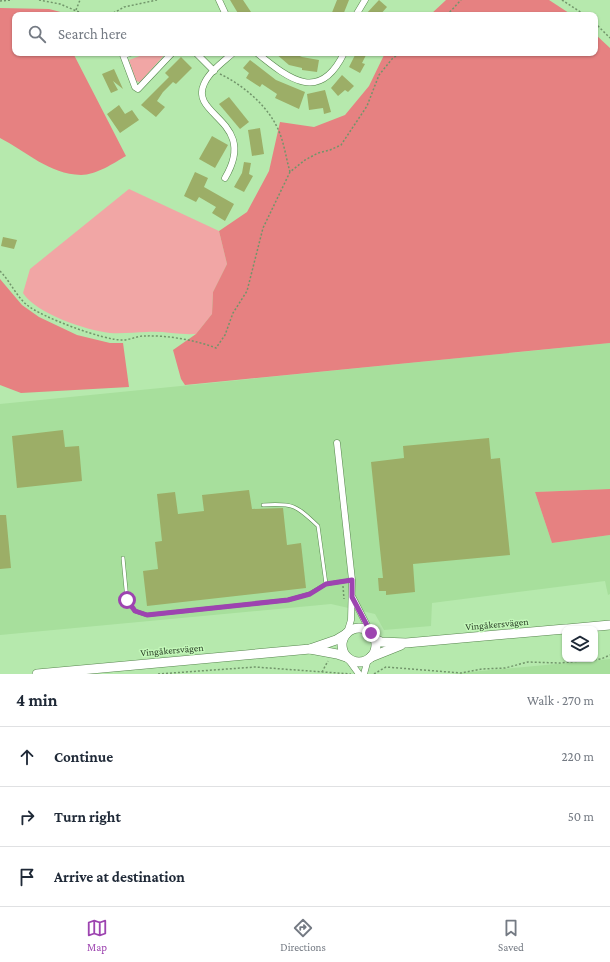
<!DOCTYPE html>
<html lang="en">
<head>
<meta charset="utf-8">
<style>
  body { margin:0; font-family:"Crimson Pro",serif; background:#f2f2f3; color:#1f2937 }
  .controls { position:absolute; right:12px; bottom:12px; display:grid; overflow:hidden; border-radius:8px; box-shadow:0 1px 3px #0004 }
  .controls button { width:36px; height:36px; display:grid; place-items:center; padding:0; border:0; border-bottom:1px solid #e0e1e3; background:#fff; color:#1f2937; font:20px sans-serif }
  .stop { position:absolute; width:12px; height:12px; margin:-9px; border:3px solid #9d44b0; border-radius:50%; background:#fff }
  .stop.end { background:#9d44b0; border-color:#fff; box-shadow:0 1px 4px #0008 }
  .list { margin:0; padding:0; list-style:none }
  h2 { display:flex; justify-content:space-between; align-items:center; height:52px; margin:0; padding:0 16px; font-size:17px }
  h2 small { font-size:13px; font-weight:400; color:#747a83 }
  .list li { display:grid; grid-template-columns:26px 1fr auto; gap:12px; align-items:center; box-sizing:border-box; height:60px; padding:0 16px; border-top:1px solid #e0e1e3 }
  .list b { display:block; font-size:15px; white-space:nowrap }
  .list em { font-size:13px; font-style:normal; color:#747a83 }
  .icon { flex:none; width:22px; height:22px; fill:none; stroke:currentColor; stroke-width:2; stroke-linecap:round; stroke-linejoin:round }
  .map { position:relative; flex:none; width:610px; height:674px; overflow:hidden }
  .search { position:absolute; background:#fff; box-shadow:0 1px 3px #0004; left:12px; right:12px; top:12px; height:44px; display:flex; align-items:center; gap:10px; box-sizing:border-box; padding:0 14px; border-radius:8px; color:#747a83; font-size:15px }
  .sheet { height:232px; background:#fff }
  nav { display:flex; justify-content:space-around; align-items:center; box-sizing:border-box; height:56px; border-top:1px solid #e0e1e3; background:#fff; font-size:11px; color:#747a83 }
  nav a { display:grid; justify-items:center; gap:2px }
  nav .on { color:#9d44b0 }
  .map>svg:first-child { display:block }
  .built { fill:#a7df9c }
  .green { fill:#f1a6a5 }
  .forest { fill:#e68181 }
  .building { fill:#9cae67 }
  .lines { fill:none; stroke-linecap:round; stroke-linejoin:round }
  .service-casing { stroke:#57864e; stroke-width:4 }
  .minor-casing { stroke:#57864e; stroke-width:7 }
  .primary-casing { stroke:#57864e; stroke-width:10 }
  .path { stroke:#71956a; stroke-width:1.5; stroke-dasharray:2 2; stroke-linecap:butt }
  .service { stroke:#fff; stroke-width:3 }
  .minor { stroke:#fff; stroke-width:6 }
  .primary { stroke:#fff; stroke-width:9 }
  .route { stroke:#9d44b0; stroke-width:5 }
  .labels { text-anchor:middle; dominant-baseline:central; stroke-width:3; stroke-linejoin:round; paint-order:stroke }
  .street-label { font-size:10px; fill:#2c4128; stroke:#c3f7b9 }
</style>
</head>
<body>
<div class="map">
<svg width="610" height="674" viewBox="0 0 610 674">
  <rect width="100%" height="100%" fill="#b6e9ad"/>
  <g class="built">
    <path d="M610 343V489L535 492 552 543 610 535V594L608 595 605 581 432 603 431 626 384 630 375 614 331 604 0 635V404Z"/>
    <path d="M610 659V674H449Z"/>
  </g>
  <g class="green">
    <path d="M148 53H166L140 82 136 81 129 60Z"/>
    <path d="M129 189 219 231 227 264 213 292 212 314 196 334C179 335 164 331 147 332 135 332 122 334 110 333 85 330 37 314 23 293L30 269Z"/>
  </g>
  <g class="forest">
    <path d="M446 0H549L572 15H430Z"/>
    <path d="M0 8 49 9 72 15H15V53H73L126 156C114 163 96 175 81 175 49 174 27 152 0 138Z"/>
    <path d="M595 34 610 48V343L185 385 181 379 173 350 196 334 212 314 213 292 227 264 219 231 247 212 269 171 280 122 314 127 345 115 369 86 385 53H595Z"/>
    <path d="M0 279 22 305 39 317 77 335 110 343H123L129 387 21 393 0 385Z"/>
    <path d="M610 489V535L552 543 535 492Z"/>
  </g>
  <g class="building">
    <path d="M230 0H243L253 15H239Z"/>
    <path d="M337 0H349L343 15H331Z"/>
    <path d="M379 0 387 7 380 15H365Z"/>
    <path d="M275 53H293L302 57 319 60 317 72 302 70V68L289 65Z"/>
    <path d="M356 53H367L362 63 365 64 360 73 349 67Z"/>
    <path d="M181 57 192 68 176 84 173 82 163 92 157 101 165 107 156 117 141 105 169 77 165 73Z"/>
    <path d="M250 60 276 80 305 92 299 109 275 98 277 94 262 84 260 87 246 78 249 73 243 68Z"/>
    <path d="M114 69 123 89 113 81 118 90 111 93 102 74Z"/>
    <path d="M342 75 354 86 348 92 345 90 338 96 331 88Z"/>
    <path d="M325 90 331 112 324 114 323 108 309 110 307 94Z"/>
    <path d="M229 97 249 122 240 129 219 104Z"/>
    <path d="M119 105 125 114 132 110 139 120 120 133 107 114Z"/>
    <path d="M260 128 264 154 252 156 248 130Z"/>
    <path d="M212 136 228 145 215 168 199 159Z"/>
    <path d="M244 162 251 163 249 174 253 176 244 192 234 187 242 173Z"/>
    <path d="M195 172 208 178 204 187 234 204 225 221 212 213 216 207 199 197 196 202 184 196Z"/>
    <path d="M3 237 17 240 14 249 1 246Z"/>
    <path d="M63 430 65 447 79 446 82 481 17 488 12 436Z"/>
    <path d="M489 438 491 459 500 458 510 555 413 564 415 592 386 595V591H379L378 578H383L371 462 404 458 403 446Z"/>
    <path d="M249 490 252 509 283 508 287 545 301 543 306 588 147 606 143 571 158 569 155 542 162 541 157 494 175 492 178 514 204 511 202 495Z"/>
    <path d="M0 515H6L11 568 0 569Z"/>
  </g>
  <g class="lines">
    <g class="service-casing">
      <g id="service">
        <path d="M263 505C293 503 296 505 318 526L326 584"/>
        <path d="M123 558 127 600 135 611 147 615 288 600 309 594 326 584 352 580"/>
      </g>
    </g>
    <g class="minor-casing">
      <g id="minor">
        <path d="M219 0 226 15"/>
        <path d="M356 15 365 0"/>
        <path d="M130 53 123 55 135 87 138 89 172 53"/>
        <path d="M196 53 214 71"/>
        <path d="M257 53C290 80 320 103 344 53"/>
        <path d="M225 178C259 121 189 116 204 84 209 72 223 62 233 53"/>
        <path d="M337 443 352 580 351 620 347 633"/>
        <path d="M353 598 371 633"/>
        <path d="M348 659 359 674"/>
        <path d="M364 674 368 659"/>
      </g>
    </g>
    <g class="primary-casing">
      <g id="primary">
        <circle cx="359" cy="645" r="17"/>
        <path d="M567 629 610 625"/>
        <path d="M375 639 381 642 406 643 565 629"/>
        <path d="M310 649 337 654 346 657"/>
        <path d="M371 657 401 645"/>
        <path d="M37 674 310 649 336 640 346 634"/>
      </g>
    </g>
    <g class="path">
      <path d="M39 0 60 4 86 15"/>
      <path d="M562 0 585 15"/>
      <path d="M0 1 12 0"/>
      <path d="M76 10 80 0"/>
      <path d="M110 15 124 7 157 0"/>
      <path d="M447 15 461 0"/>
      <path d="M595 23 610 38"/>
      <path d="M220 74C243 85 267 105 278 129 284 142 286 158 290 172"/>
      <path d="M0 271C10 281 16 296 27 305 41 317 105 341 123 340 130 340 137 336 144 336 166 335 196 340 216 348L225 335 233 313 247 291 263 228 290 172 305 160 318 153 330 150 341 145 367 106 379 75 392 59 400 53"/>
      <path d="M343 586 344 599"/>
      <path d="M322 672 328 661"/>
      <path d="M158 674 255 667 351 674"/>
      <path d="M374 674 386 667 461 673 482 669 505 668 528 662 560 663 601 659 610 655"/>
    </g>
    <use href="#service" class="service"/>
    <use href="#minor" class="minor"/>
    <use href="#primary" class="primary"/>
  </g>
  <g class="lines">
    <path class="route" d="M127 600 135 611 147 615 288 600 310 594 326 584 352 580V597L371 633"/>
  </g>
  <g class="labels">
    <g class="street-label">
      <text transform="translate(497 624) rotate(-5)">Vingåkersvägen</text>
      <text transform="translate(172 650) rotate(-5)">Vingåkersvägen</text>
    </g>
  </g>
</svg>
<div class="controls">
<button><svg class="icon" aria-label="layers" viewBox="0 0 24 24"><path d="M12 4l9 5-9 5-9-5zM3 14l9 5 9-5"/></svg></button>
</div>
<div class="stop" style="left:127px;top:600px"></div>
<div class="stop end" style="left:371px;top:633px"></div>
<div class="search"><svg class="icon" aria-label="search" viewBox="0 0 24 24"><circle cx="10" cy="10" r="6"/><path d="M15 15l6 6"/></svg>Search here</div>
</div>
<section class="sheet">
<h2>4 min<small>Walk · 270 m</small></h2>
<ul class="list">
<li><svg class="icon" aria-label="ahead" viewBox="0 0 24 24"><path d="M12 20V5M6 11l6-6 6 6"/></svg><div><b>Continue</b></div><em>220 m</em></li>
<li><svg class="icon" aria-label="right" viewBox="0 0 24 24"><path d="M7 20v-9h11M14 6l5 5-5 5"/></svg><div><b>Turn right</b></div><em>50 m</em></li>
<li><svg class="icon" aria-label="arrive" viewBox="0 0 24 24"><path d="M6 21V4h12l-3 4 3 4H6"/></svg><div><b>Arrive at destination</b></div></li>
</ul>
</section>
<nav>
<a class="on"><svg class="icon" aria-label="map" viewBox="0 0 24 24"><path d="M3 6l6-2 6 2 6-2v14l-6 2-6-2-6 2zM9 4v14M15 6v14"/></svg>Map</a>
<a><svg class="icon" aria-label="directions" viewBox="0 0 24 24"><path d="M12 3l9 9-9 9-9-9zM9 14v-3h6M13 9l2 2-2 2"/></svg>Directions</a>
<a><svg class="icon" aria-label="saved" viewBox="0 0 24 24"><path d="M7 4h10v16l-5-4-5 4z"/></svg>Saved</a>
</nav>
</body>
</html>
